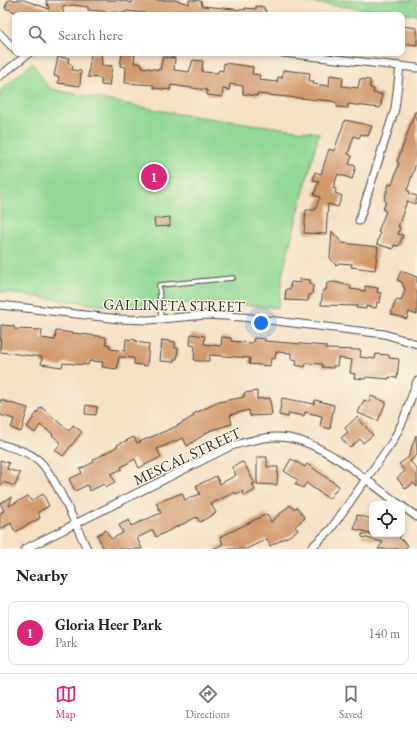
<!DOCTYPE html>
<html lang="en">
<head>
<meta charset="utf-8">
<style>
  body { margin:0; font-family:"EB Garamond",serif; background:#f2f2f2; color:#222 }
  .controls { position:absolute; right:12px; bottom:12px; display:grid; overflow:hidden; border-radius:8px; box-shadow:0 2px 6px #0003 }
  .controls button { width:36px; height:36px; display:grid; place-items:center; padding:0; border:0; border-bottom:1px solid #e0e0e0; background:#fff; color:#222; font:20px sans-serif }
  .you { position:absolute; left:261px; top:323px; width:14px; height:14px; margin:-10px; border:3px solid #fff; border-radius:50%; background:#1a73e8; box-shadow:0 0 0 6px #1a73e833 }
  .badge { display:grid; place-items:center; width:26px; height:26px; border-radius:50%; background:#db2777; color:#fff; font-size:13px; font-weight:700 }
  .pin { position:absolute; translate:-50% -50%; border:2px solid #fff; box-shadow:0 1px 4px #0006 }
  .list { margin:0; padding:0; list-style:none }
  h2 { display:flex; justify-content:space-between; align-items:center; height:52px; margin:0; padding:0 16px; font-size:17px }
  h2 small { font-size:13px; font-weight:400; color:#767676 }
  .list li { display:grid; grid-template-columns:26px 1fr auto; gap:12px; align-items:center; box-sizing:border-box; height:64px; margin:0 8px 8px; padding:0 8px; border:1px solid #e0e0e0; border-radius:8px }
  .list b { display:block; font-size:15px; white-space:nowrap }
  .list p { margin:0; font-size:13px; white-space:nowrap; color:#767676 }
  .list em { font-size:13px; font-style:normal; color:#767676 }
  .icon { flex:none; width:22px; height:22px; fill:none; stroke:currentColor; stroke-width:2; stroke-linecap:round; stroke-linejoin:round }
  .map { position:relative; flex:none; width:417px; height:549px; overflow:hidden }
  .search { position:absolute; background:#fff; box-shadow:0 2px 6px #0003; left:12px; right:12px; top:12px; height:44px; display:flex; align-items:center; gap:10px; box-sizing:border-box; padding:0 14px; border-radius:8px; color:#767676; font-size:15px }
  .sheet { height:124px; background:#fff }
  nav { display:flex; justify-content:space-around; align-items:center; box-sizing:border-box; height:56px; border-top:1px solid #e0e0e0; background:#fff; font-size:11px; color:#767676 }
  nav a { display:grid; justify-items:center; gap:2px }
  nav .on { color:#db2777 }
  .map>svg:first-child { display:block }
  .green { fill:#91d994; stroke:#5e8260 }
  .building { fill:#d1996c }
  .lines { fill:none; stroke-linecap:round; stroke-linejoin:round }
  .lane-casing { stroke:#494642; stroke-width:5.5 }
  .street-casing { stroke:#494642; stroke-width:9 }
  .lane { stroke:#fff; stroke-width:3.5 }
  .street { stroke:#fff; stroke-width:7 }
  .labels { text-anchor:middle; dominant-baseline:central; stroke-width:3; stroke-linejoin:round; paint-order:stroke }
  .street-label { font-size:15px; fill:#2b2b2b; stroke:#fcf5e5 }
</style>
</head>
<body>
<div class="map">
<svg width="417" height="549" viewBox="0 0 417 549">
  <rect width="100%" height="100%" fill="#fcf5e5"/>
  <filter id="ink" filterUnits="userSpaceOnUse"><feTurbulence type="fractalNoise" baseFrequency=".025" numOctaves="2"/><feDisplacementMap in="SourceGraphic" scale="8" xChannelSelector="R" yChannelSelector="G"/><feConvolveMatrix kernelMatrix="1 2 1 2 8 2 1 2 1" color-interpolation-filters="sRGB"/></filter>
  <filter id="wash" filterUnits="userSpaceOnUse"><feTurbulence type="fractalNoise" baseFrequency=".012" numOctaves="4" result="noise"/><feDisplacementMap in="SourceGraphic" scale="16" xChannelSelector="R" yChannelSelector="G"/><feGaussianBlur stdDeviation="0.9" result="paint"/><feColorMatrix in="noise" values="0 0 0 0 0 0 0 0 0 0 0 0 0 0 0 0 0 1.4 0 .05"/><feComposite in="paint" operator="in"/></filter>
  <g filter="url(#wash)">
    <rect width="100%" height="100%" fill="#f4e1c6"/>
    <g class="green">
      <path d="M288 0H417V15Z"/>
      <path d="M32 63 50 89 178 114 319 133 283 271 278 308 211 302 148 306 99 305 0 292V91Z"/>
    </g>
    <g id="blocks">
      <g class="building">
        <path d="M8 0H24L49 9 46 0H119L132 3 133 0H175L189 4V0H193L201 1 202 6 245 10V8L256 9V6L264 7V10H266L265 15H145V13L126 11 125 13 88 10V7L72 5 62 7 64 15H17L18 13 5 8Z"/>
        <path d="M402 26 417 28V45L402 43Z"/>
        <path d="M91 53H101L102 65 112 66 109 86 101 85V78L88 77Z"/>
        <path d="M122 53 135 54 134 63 142 64V67L160 70 163 57 175 58 174 70 189 72 193 60 203 61 202 72 218 73 219 70 223 71 224 63 253 67 252 74 260 75 259 80 277 82 278 77 282 78 283 70 310 73 309 81H314L313 84 329 86 330 75 343 77 342 86 358 88 360 79 370 80V88L374 89 373 93 382 94 381 105 380 108 348 104V108L337 107V103L331 101 257 94V96L243 94V86L230 84 229 90 223 89 222 97 207 95V90L171 85 170 90 154 88 153 85 125 83 126 67 120 66Z"/>
        <path d="M58 57 69 58 68 62 73 66 72 70 81 71 80 86 58 83 59 77 54 76Z"/>
        <path d="M415 112H417V160L407 191H410L409 194 417 196V198L415 204 407 201 398 227H400L398 234 403 235 399 246 394 245 393 249 377 244 380 233 378 232 386 211 383 210 386 201 384 200 389 184 392 185 399 163 397 162Z"/>
        <path d="M345 120 372 126 368 136 361 134 359 138 354 136 348 154 352 156 349 164 356 166 352 179 338 174 333 188 336 189 335 193 342 196 338 207 328 204 326 234 304 233 306 210H315L320 197 314 195 319 181 313 180 315 172 321 174 329 149 334 151Z"/>
        <path d="M170 217V226L155 227 154 219Z"/>
        <path d="M332 231 342 243 378 247 375 270 351 267 352 264 339 263 336 265 330 258Z"/>
        <path d="M401 271 417 277V315L409 312 407 319 391 314 396 300 401 301 405 290 402 282 397 280Z"/>
        <path d="M300 279 310 280V284L313 285 312 295H309L308 301 285 300 286 289H290L291 282 300 283Z"/>
        <path d="M334 282 351 286 350 289 365 291V286L378 288 377 292 381 293 380 303 377 302 376 308 366 306V309L356 308 357 306 321 305 323 290H326L327 283Z"/>
        <path d="M1 325 14 326V329L42 330 41 338 55 340 56 331 106 337V344L110 345V349L125 351 126 339 136 340V342L149 344 147 366 134 364V358L119 357 117 369 102 367 103 362 89 361 88 365 63 363 62 367 41 364 42 357 0 352Z"/>
        <path d="M191 334 205 336 204 344 221 346 222 337 231 338V341L251 343 253 342 254 338 265 339V341L326 346V349L361 350 360 357 375 359 376 354 389 355V358L399 359 397 378 389 377V379L366 377 365 379 354 378 355 374 350 373 352 360 338 358 337 366H333V368L322 367V364L306 363 305 367 296 365 297 360 291 359V353L276 352 275 359 271 358 270 366 249 364 250 358 210 355 209 361H196L194 360 195 346 190 345Z"/>
        <path d="M162 340 175 342V348H178L177 359H174V362L160 361Z"/>
        <path d="M257 391V399L270 398 272 415 250 416 249 410 230 415 232 424 211 430 187 446 183 438 157 449 161 457 139 468 135 459 121 467 122 469 111 474 115 482 106 487 104 484 90 491 87 485 75 491 69 479 82 473 80 469 94 462 93 460 118 446 117 445 134 437 137 443 175 427 194 416 193 414 219 402 244 397V393Z"/>
        <path d="M371 396 386 402 378 421 358 413 364 400 369 402Z"/>
        <path d="M282 398 314 404 315 400 334 405 330 429 320 426 322 416 305 412 304 416 289 413 288 417 279 415Z"/>
        <path d="M0 400 28 408 21 432 11 428 14 419 0 415Z"/>
        <path d="M86 405 97 407 96 415 85 414Z"/>
        <path d="M41 407 69 431 73 425 82 432 63 456 55 450 61 443 52 435 53 434 40 425 35 433 27 427Z"/>
        <path d="M357 417 373 435 363 443 360 439 350 448 342 439V437L348 432 345 428Z"/>
        <path d="M416 435 417 455 410 461 417 469V487L413 483 406 489 397 478 405 471 399 464 408 458Z"/>
        <path d="M257 457H267V467H278L277 485 257 484Z"/>
        <path d="M291 459 305 467 307 464 339 486 329 499 306 483 303 488 295 484 298 480 284 471Z"/>
        <path d="M0 460 9 463 7 469 20 473 15 486 3 482 0 486Z"/>
        <path d="M242 462 244 463 255 484H252L255 490 245 496 242 491 236 494 235 492 211 504 216 513 200 522 197 517 156 537 153 530 137 538 142 549H104L97 535 106 530 111 539 123 533 119 525 129 520 131 526 161 513 156 503 182 493 185 500 200 494 196 486 216 476 220 484 236 475 232 467Z"/>
        <path d="M43 494 49 506 38 512 40 518 15 532 11 523 0 529V513L4 511 0 503 12 497 9 506 28 496 31 501Z"/>
        <path d="M290 505 294 509 297 507 305 518 295 526 298 530 289 536 270 546 267 539 246 549H213L223 544 220 537 267 514 271 522Z"/>
        <path d="M357 515 372 519V533L354 529Z"/>
        <path d="M362 534H402L399 538 408 545 405 549H378L383 542 362 537Z"/>
      </g>
    </g>
  </g>
  <g filter="url(#ink)">
    <use href="#blocks" fill-opacity="0" stroke="#494642" stroke-width="1"/>
    <g class="lines">
      <g class="lane-casing">
        <path id="lane" d="M161 319 159 285 233 278"/>
      </g>
      <g class="street-casing">
        <g id="street">
          <path d="M0 34 15 50"/>
          <path d="M283 53 417 68"/>
          <path d="M0 76 29 53"/>
          <path d="M359 221 395 109 400 66"/>
          <path d="M0 305 119 319 149 320 206 315 242 317 384 334 417 344"/>
          <path d="M0 444C13 448 27 451 37 459 54 472 77 528 87 549"/>
          <path d="M402 506 417 517"/>
          <path d="M25 549 231 446C246 442 261 437 277 437 320 437 365 480 399 504"/>
          <path d="M310 549 330 530 393 441 403 421 417 381"/>
        </g>
      </g>
      <use href="#lane" class="lane"/>
      <use href="#street" class="street"/>
    </g>
  </g>
  <g class="labels">
    <g class="street-label">
      <text transform="translate(174 305) rotate(1)">GALLINETA STREET</text>
      <text transform="translate(187 456) rotate(-25)">MESCAL STREET</text>
    </g>
  </g>
</svg>
<div class="controls">
<button><svg class="icon" aria-label="locate" viewBox="0 0 24 24"><circle cx="12" cy="12" r="6"/><path d="M12 2v4M12 18v4M2 12h4M18 12h4"/></svg></button>
</div>
<div class="you"></div>
<div class="pin badge" style="left:154px;top:177px">1</div>
<div class="search"><svg class="icon" aria-label="search" viewBox="0 0 24 24"><circle cx="10" cy="10" r="6"/><path d="M15 15l6 6"/></svg>Search here</div>
</div>
<section class="sheet">
<h2>Nearby<small></small></h2>
<ul class="list">
<li><span class="badge">1</span><div><b>Gloria Heer Park</b><p>Park</p></div><em>140 m</em></li>
</ul>
</section>
<nav>
<a class="on"><svg class="icon" aria-label="map" viewBox="0 0 24 24"><path d="M3 6l6-2 6 2 6-2v14l-6 2-6-2-6 2zM9 4v14M15 6v14"/></svg>Map</a>
<a><svg class="icon" aria-label="directions" viewBox="0 0 24 24"><path d="M12 3l9 9-9 9-9-9zM9 14v-3h6M13 9l2 2-2 2"/></svg>Directions</a>
<a><svg class="icon" aria-label="saved" viewBox="0 0 24 24"><path d="M7 4h10v16l-5-4-5 4z"/></svg>Saved</a>
</nav>
</body>
</html>
